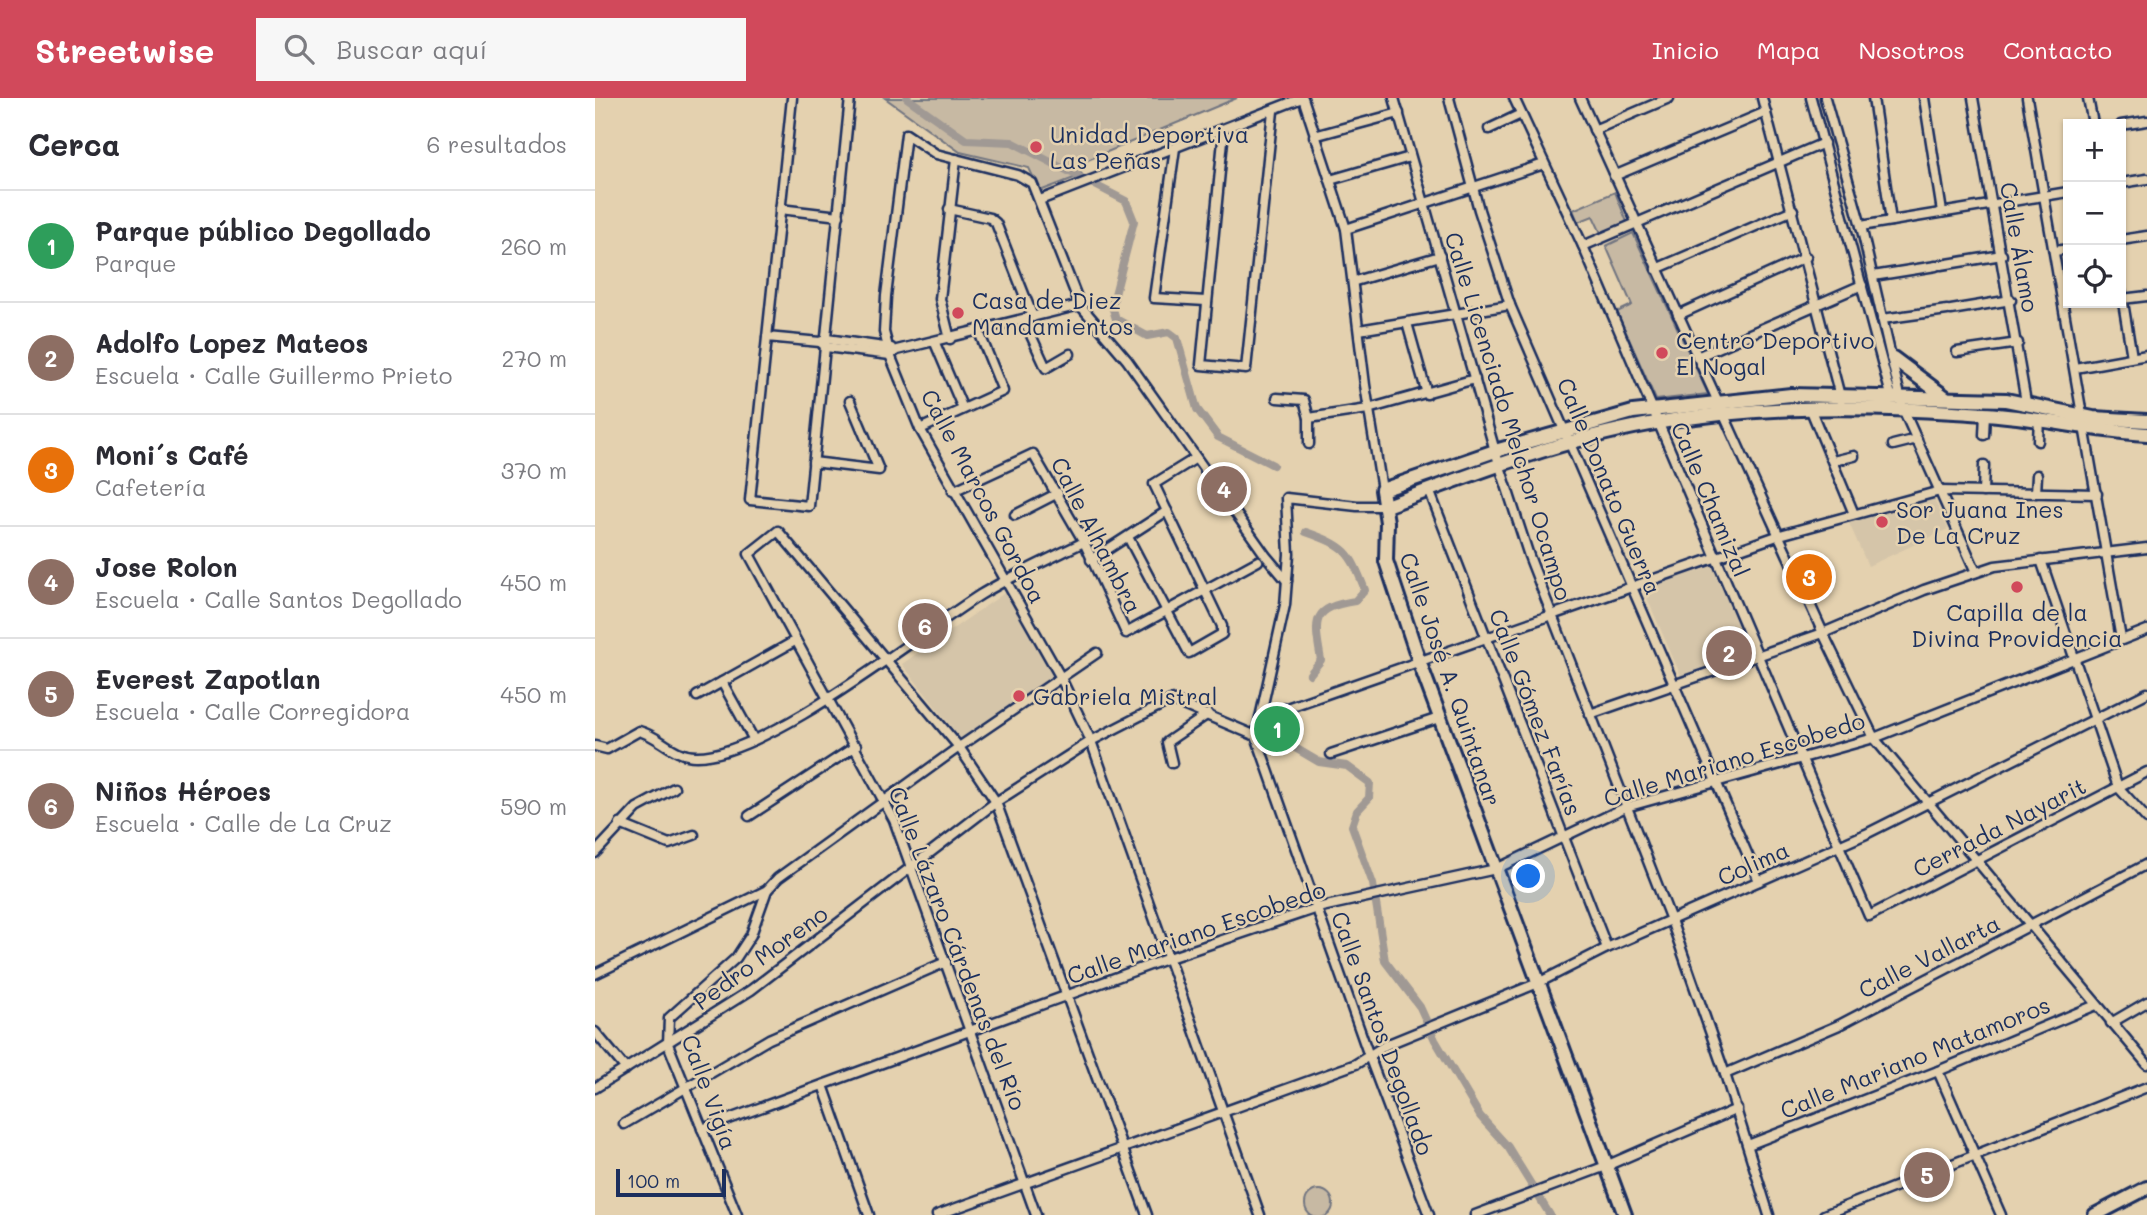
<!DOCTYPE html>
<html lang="es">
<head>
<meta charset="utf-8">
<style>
  body { margin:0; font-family:Mali,sans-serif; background:#f7f7f7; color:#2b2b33 }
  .controls { position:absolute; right:21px; top:21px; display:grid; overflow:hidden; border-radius:0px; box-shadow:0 2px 5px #0004 }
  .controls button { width:63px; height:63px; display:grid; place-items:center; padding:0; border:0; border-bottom:2px solid #e1e1e2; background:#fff; color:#2b2b33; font:35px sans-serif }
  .scale { position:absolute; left:21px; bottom:18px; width:110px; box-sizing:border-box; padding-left:7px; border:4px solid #1b2f5e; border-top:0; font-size:19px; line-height:24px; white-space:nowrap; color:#1b2f5e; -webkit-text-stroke:5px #e4d1af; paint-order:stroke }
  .you { position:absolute; left:934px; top:779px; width:24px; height:24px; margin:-18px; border:5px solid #fff; border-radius:50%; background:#1a73e8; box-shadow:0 0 0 10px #1a73e833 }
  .badge { display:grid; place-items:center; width:46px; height:46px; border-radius:50%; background:#d1495b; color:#fff; font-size:23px; font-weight:700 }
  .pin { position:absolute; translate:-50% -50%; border:4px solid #fff; box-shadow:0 2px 7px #0006 }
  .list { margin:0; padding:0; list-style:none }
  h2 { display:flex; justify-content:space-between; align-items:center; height:91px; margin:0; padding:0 28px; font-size:30px }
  h2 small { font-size:23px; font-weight:400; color:#7c7c81 }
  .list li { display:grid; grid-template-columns:46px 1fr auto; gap:21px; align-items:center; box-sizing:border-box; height:112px; padding:0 28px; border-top:2px solid #e1e1e2 }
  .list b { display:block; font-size:26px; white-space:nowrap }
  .list p { margin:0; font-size:23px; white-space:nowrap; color:#7c7c81 }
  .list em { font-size:23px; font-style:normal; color:#7c7c81 }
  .icon { flex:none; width:38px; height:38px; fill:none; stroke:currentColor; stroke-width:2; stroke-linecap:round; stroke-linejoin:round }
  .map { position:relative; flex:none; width:1552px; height:1117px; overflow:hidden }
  header { display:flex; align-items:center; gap:42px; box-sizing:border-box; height:98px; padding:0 35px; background:#d1495b; color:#fff }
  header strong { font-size:33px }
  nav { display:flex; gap:38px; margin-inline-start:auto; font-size:24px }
  .search { width:490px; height:63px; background:#f7f7f7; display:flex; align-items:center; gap:18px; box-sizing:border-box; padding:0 24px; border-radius:0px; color:#7c7c81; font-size:26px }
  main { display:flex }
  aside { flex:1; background:#fff }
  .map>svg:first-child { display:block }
  .built { fill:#d5c5a9 }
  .green { fill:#c7b9a3; stroke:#717480; stroke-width:2 }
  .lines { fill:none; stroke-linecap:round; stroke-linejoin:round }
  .canal { stroke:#a09994; stroke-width:8 }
  .street-casing { stroke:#1b2f5e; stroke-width:13 }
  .secondary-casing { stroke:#1b2f5e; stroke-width:18 }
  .primary-casing { stroke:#1b2f5e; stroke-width:18 }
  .street { stroke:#e4d1af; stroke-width:8 }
  .secondary { stroke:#e4d1af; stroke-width:12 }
  .primary { stroke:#e4d1af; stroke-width:12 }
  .poi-dot { fill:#d1495b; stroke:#e4d1af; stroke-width:2.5 }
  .labels { text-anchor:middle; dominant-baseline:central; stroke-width:5; stroke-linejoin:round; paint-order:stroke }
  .poi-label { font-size:23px; fill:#1b2f5e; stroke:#e4d1af; text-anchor:start }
  .street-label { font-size:23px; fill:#1b2f5e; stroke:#e4d1af }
</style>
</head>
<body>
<header>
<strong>Streetwise</strong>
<div class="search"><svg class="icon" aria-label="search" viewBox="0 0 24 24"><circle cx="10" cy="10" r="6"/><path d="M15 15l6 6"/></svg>Buscar aquí</div>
<nav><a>Inicio</a><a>Mapa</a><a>Nosotros</a><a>Contacto</a></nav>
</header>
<main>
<aside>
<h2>Cerca<small>6 resultados</small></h2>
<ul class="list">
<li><span class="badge" style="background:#2e9e5b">1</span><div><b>Parque público Degollado</b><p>Parque</p></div><em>260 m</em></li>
<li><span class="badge" style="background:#8d6e63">2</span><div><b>Adolfo Lopez Mateos</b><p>Escuela · Calle Guillermo Prieto</p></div><em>270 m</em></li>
<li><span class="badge" style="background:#e8710a">3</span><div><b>Moni´s Café</b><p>Cafetería</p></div><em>370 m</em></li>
<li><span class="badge" style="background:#8d6e63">4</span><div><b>Jose Rolon</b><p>Escuela · Calle Santos Degollado</p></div><em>450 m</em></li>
<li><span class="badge" style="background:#8d6e63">5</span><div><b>Everest Zapotlan</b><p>Escuela · Calle Corregidora</p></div><em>450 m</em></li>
<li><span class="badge" style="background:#8d6e63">6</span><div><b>Niños Héroes</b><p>Escuela · Calle de La Cruz</p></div><em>590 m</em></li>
</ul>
</aside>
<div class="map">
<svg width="1552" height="1117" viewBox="0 0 1552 1117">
  <rect width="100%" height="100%" fill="#e4d1af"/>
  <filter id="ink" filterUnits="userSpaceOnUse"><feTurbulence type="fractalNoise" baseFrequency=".0143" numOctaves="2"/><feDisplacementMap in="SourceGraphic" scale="14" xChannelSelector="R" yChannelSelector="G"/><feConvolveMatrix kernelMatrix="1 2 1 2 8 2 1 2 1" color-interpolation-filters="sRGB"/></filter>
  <g filter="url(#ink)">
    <g class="built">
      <path d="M1339 401 1353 431 1273 468 1254 425Z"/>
      <path d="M1120 468 1157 555 1086 578 1048 491Z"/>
      <path d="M411 494 460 578 367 642 307 566Z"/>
    </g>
    <g class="green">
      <path d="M290 0H642L483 66 487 77 445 93 434 70 365 54Z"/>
      <path d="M1020 94 1032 124 1006 135 998 118 983 124 978 112Z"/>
      <path d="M1038 135 1113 296 1061 302 1022 214 1037 207 1011 148Z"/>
      <circle cx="724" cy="1106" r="14"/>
    </g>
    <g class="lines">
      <g class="canal">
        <path d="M312 0 371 42 417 44 531 103 539 123 517 208 521 221 552 238 574 234 582 240 602 311 623 339 678 367"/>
        <path d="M711 434C751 448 755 453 770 492L760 503C716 510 719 522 726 562L715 576"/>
        <path d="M690 644 724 664 752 668 775 685 774 700 762 713 757 728 778 786 790 863 825 909 840 942 885 1018 913 1049 955 1117"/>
      </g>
      <g class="street-casing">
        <g id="street">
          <path d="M197 0 155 402 214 408 255 0"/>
          <path d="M708 0 751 131 770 287 787 392"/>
          <path d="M799 0 900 353 934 458 1076 822 1130 976 1174 1117"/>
          <path d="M854 0 884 112 915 207 1164 783"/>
          <path d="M919 0 988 148 1274 818 1552 674"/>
          <path d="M985 0 1228 535 1279 640 1552 966"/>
          <path d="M1167 0 1246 302"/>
          <path d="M1216 0 1297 301"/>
          <path d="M1230 0 1266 128 1308 311 1381 474"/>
          <path d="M1278 0 1296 123"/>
          <path d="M1329 0 1347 114"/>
          <path d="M1378 0 1431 304"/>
          <path d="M1432 0 1526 541"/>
          <path d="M1493 0 1498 26"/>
          <path d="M1526 27 1552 23"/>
          <path d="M894 31 926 16"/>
          <path d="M629 32 606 267 651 271 678 13"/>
          <path d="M999 32 1074 0"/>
          <path d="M719 38 804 15"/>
          <path d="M580 50 559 200 611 203"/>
          <path d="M1019 78 1171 14"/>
          <path d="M735 82 815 59"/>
          <path d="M1526 85 1552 81"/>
          <path d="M445 102 707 0"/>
          <path d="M185 111 244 118"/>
          <path d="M354 111 395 120 401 125 438 219"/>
          <path d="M1266 128 1473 94"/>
          <path d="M751 131 949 66"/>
          <path d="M1526 142 1552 138"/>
          <path d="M988 148 1229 45"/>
          <path d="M1460 153 1473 151"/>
          <path d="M1346 167 1407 157"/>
          <path d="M1061 171 1198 112"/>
          <path d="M1278 178 1341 168"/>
          <path d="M760 183 845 158"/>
          <path d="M1526 192 1537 259"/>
          <path d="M1527 201 1552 198"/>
          <path d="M1356 212 1416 202"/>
          <path d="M1083 217 1211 159"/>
          <path d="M1287 221 1352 212"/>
          <path d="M429 222 451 270 475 256"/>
          <path d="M812 225 832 296"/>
          <path d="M764 232 915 207"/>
          <path d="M172 239 225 244 232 241 296 250"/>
          <path d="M355 241 345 201 361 61"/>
          <path d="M225 244 231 249 295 257 302 252 485 207"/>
          <path d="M340 245 368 311"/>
          <path d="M1362 254 1423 245"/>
          <path d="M1102 259 1267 187"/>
          <path d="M1480 270 1552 257"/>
          <path d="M682 300 709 302 714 320V346"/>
          <path d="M1215 310 1259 416"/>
          <path d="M714 320 773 311 880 281"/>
          <path d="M325 331 408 293 384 234"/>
          <path d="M1389 337 1390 316"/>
          <path d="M1443 343 1444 320"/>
          <path d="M1298 347 1322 341"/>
          <path d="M1238 363 1259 358"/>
          <path d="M218 364 284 372 255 303"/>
          <path d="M834 392 1012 850"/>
          <path d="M358 393 438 356 489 444 531 535 663 463"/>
          <path d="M1388 394 1389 367"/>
          <path d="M1441 395 1442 377"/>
          <path d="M791 408H762L691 400 694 456 690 507 661 638 774 958 834 1117"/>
          <path d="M420 417 463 395"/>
          <path d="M533 439 594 555 627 536V528L559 386 601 360"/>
          <path d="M496 462 572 413"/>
          <path d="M1446 462 1523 689 1552 721"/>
          <path d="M127 584 159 642"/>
          <path d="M102 598 200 543"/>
          <path d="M995 616 1228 535 1329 492 1400 468 1552 450"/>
          <path d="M666 619 1185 437 1345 393 1502 396"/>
          <path d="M0 648 12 651 44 633C65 638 77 658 101 658 171 659 322 537 385 497 418 477 454 461 489 444"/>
          <path d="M736 656 844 620"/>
          <path d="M577 665 572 644 613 616"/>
          <path d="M154 718 261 648"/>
          <path d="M25 726 74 746 99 737"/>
          <path d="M0 755 42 710 79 690"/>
          <path d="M0 876 172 792 183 780 364 649 502 555"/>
          <path d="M1516 925 1552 904"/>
          <path d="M0 934 31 971"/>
          <path d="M1343 973 1406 1117"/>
          <path d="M1130 976 1244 927 1552 766"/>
          <path d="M228 987 274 1117"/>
          <path d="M0 990 156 892 401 704 496 643 576 602 661 638"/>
          <path d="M29 1026 174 941 351 864"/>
          <path d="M107 1031 574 860 722 810 901 771 1031 709 1279 640 1552 532"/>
          <path d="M1153 1047 1343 973 1501 907"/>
          <path d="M142 1117 73 946 74 920 141 860 156 837 172 792"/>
          <path d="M342 1117 761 966 791 947 943 885 1012 850 1271 736 1552 595"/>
          <path d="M441 1117 299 722 154 456 183 433 364 649 401 704 552 1117"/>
          <path d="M665 1117 496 643 466 580 325 331 295 257 289 234 291 198 311 36 341 56 423 77 437 85 485 207 532 262 671 458 692 483"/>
          <path d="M880 1117 1011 1068 1142 1011"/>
          <path d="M1229 1117 1552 989"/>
        </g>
      </g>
      <g class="secondary-casing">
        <g id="secondary">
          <path d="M1298 260 1350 299"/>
          <path d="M791 408C877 376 964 342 1055 326 1164 306 1278 308 1389 316 1444 319 1497 333 1552 336"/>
          <path d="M1030 1117 824 563 791 463 792 424 787 392 900 353 1038 314 1196 297 1411 302 1498 320 1552 323"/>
        </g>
      </g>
      <g class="primary-casing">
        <path id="primary" d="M1500 1117 1552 1090"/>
      </g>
      <use href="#street" class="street"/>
      <use href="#secondary" class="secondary"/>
      <use href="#primary" class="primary"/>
    </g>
  </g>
  <g class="poi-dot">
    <circle cx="441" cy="49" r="7"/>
    <circle cx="363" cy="215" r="7"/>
    <circle cx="1067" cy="255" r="7"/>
    <circle cx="1287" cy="424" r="7"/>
    <circle cx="1422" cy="489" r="7"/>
    <circle cx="424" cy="598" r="7"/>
  </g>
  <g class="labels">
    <g class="poi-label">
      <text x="455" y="36">Unidad Deportiva<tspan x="455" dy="26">Las Peñas</tspan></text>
      <text x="377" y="202">Casa de Diez<tspan x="377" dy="26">Mandamientos</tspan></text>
      <text x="1081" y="242">Centro Deportivo<tspan x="1081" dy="26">El Nogal</tspan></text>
      <text x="1301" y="411">Sor Juana Ines<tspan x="1301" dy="26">De La Cruz</tspan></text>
      <text x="1422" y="514" text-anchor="middle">Capilla de la<tspan x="1422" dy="26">Divina Providencia</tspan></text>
      <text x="438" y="598">Gabriela Mistral</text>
    </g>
    <g class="street-label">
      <text transform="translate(1425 149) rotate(80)">Calle Álamo</text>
      <text transform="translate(914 318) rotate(73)">Calle Licenciado Melchor Ocampo</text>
      <text transform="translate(1015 388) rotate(67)">Calle Donato Guerra</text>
      <text transform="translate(389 398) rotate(62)">Calle Marcos Gordoa</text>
      <text transform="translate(1116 401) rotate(67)">Calle Chamizal</text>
      <text transform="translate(502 437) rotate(63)">Calle Alhambra</text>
      <text transform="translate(856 581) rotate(71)">Calle José A. Quintanar</text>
      <text transform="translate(941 614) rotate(69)">Calle Gómez Farías</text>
      <text transform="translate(1139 661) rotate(-17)">Calle Mariano Escobedo</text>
      <text transform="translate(1404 729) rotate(-27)">Cerrada Nayarit</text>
      <text transform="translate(1158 765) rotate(-24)">Colima</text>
      <text transform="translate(601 834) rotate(-19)">Calle Mariano Escobedo</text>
      <text transform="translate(363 850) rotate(69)">Calle Lázaro Cárdenas del Río</text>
      <text transform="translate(1334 858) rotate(-27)">Calle Vallarta</text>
      <text transform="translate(165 859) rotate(-36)">Pedro Moreno</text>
      <text transform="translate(788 935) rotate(70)">Calle Santos Degollado</text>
      <text transform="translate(1320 959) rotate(-22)">Calle Mariano Matamoros</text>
      <text transform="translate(115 994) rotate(70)">Calle Vigía</text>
    </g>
  </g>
</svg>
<div class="controls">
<button>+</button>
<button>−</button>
<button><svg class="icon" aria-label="locate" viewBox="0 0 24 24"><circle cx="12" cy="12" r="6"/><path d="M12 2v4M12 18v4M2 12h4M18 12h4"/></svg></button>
</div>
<div class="scale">100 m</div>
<div class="you"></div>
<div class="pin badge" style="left:682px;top:631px;background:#2e9e5b">1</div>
<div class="pin badge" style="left:1134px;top:555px;background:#8d6e63">2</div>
<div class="pin badge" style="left:1214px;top:479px;background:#e8710a">3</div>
<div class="pin badge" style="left:629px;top:391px;background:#8d6e63">4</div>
<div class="pin badge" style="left:1332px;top:1077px;background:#8d6e63">5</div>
<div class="pin badge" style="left:330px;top:528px;background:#8d6e63">6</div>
</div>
</main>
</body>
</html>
